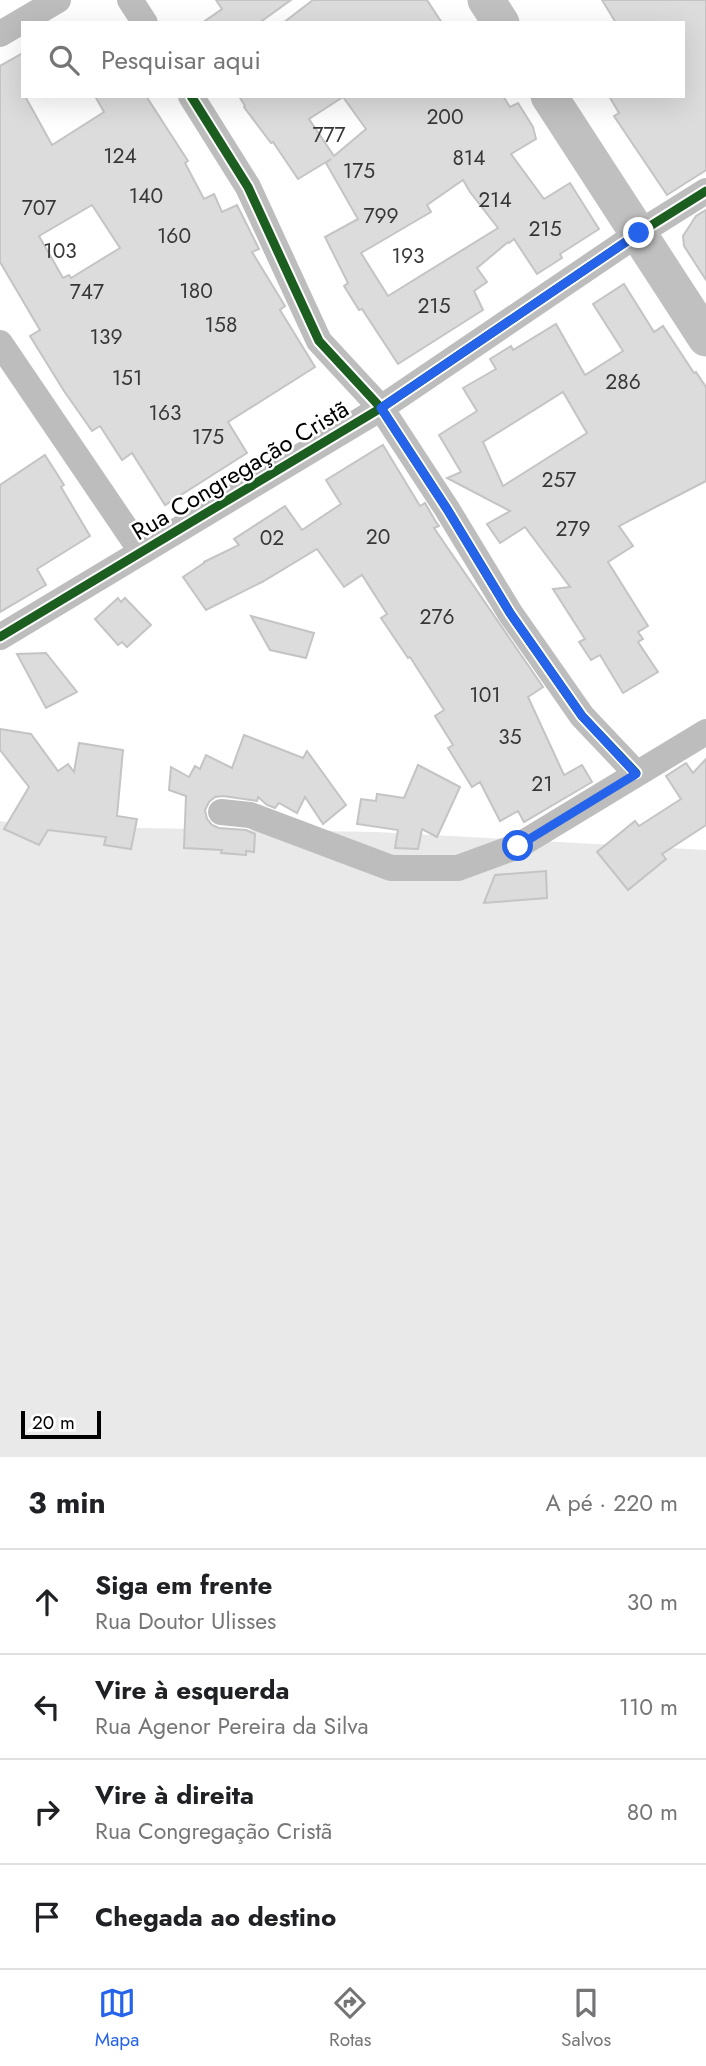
<!DOCTYPE html>
<html lang="pt">
<head>
<meta charset="utf-8">
<style>
  body { margin:0; font-family:Jost,sans-serif; background:#f6f6f6; color:#202124 }
  .scale { position:absolute; left:21px; bottom:18px; width:80px; box-sizing:border-box; padding-left:7px; border:4px solid #000; border-top:0; font-size:19px; line-height:24px; white-space:nowrap; color:#000; -webkit-text-stroke:5px #fff; paint-order:stroke }
  .stop { position:absolute; width:21px; height:21px; margin:-16px; border:5px solid #2563eb; border-radius:50%; background:#fff }
  .stop.end { background:#2563eb; border-color:#fff; box-shadow:0 2px 7px #0008 }
  .list { margin:0; padding:0; list-style:none }
  h2 { display:flex; justify-content:space-between; align-items:center; height:91px; margin:0; padding:0 28px; font-size:30px }
  h2 small { font-size:23px; font-weight:400; color:#757577 }
  .list li { display:grid; grid-template-columns:46px 1fr auto; gap:21px; align-items:center; box-sizing:border-box; height:105px; padding:0 28px; border-top:2px solid #e0e0e0 }
  .list b { display:block; font-size:26px; white-space:nowrap }
  .list p { margin:0; font-size:23px; white-space:nowrap; color:#757577 }
  .list em { font-size:23px; font-style:normal; color:#757577 }
  .icon { flex:none; width:38px; height:38px; fill:none; stroke:currentColor; stroke-width:2; stroke-linecap:round; stroke-linejoin:round }
  .map { position:relative; flex:none; width:706px; height:1457px; overflow:hidden }
  .search { position:absolute; background:#fff; box-shadow:0 7px 28px #0002; left:21px; right:21px; top:21px; height:77px; display:flex; align-items:center; gap:18px; box-sizing:border-box; padding:0 24px; border-radius:0px; color:#757577; font-size:26px }
  .sheet { height:511px; background:#fff }
  nav { display:flex; justify-content:space-around; align-items:center; box-sizing:border-box; height:98px; border-top:2px solid #e0e0e0; background:#fff; font-size:19px; color:#757577 }
  nav a { display:grid; justify-items:center; gap:4px }
  nav .on { color:#2563eb }
  .map>svg:first-child { display:block }
  .green { fill:#e9e9e9 }
  .building { fill:#dcdcdc; stroke:#c4c4c4; stroke-width:2; fill-rule:evenodd }
  .lines { fill:none; stroke-linecap:round; stroke-linejoin:round }
  .street { stroke:#bdbdbd; stroke-width:26 }
  .secondary { stroke:#c0c0c0; stroke-width:37 }
  .cycleway-casing { stroke:#fff; stroke-width:13 }
  .cycleway { stroke:#1b5e20; stroke-width:9 }
  .route { stroke:#2563eb; stroke-width:9 }
  .labels { text-anchor:middle; dominant-baseline:central; stroke-width:5; stroke-linejoin:round; paint-order:stroke }
  .number-label { font-size:21px; fill:#373737 }
  .street-label { font-size:24px; fill:#000; stroke:#fff }
</style>
</head>
<body>
<div class="map">
<svg width="706" height="1457" viewBox="0 0 706 1457">
  <rect width="100%" height="100%" fill="#fff"/>
  <path class="green" d="M0 821 27 826 377 832 706 850V1457H0Z"/>
  <g class="building">
    <path d="M216 0H291L259 23H202L222 9Z"/>
    <path d="M313 0H427L442 23H283Z"/>
    <path d="M602 0H706V170L667 195 614 116 619 113 609 96H683V23H616Z"/>
    <path d="M23 53V96H25L52 145 104 112 95 96H146L188 161 185 163 204 199 214 194 222 212 237 205 259 249 252 252 285 306 280 310 315 367 228 422 247 453 165 505 132 453 122 460 100 426 92 431 64 391 30 336 40 330 0 262V66ZM92 205 120 248 71 278 69 275 63 278 39 236Z"/>
    <path d="M239 96H503L510 107 518 103 533 127 536 139 511 154 544 199 570 183 599 229 560 254 562 258 537 274 514 239 509 243 508 242 477 268 487 282 474 291 483 310 398 364 362 309 359 310 344 286 348 283 325 237 358 219 326 163 331 159 298 179 273 142 271 143 244 107 245 106ZM343 97 366 129 334 156 309 119ZM463 180 470 192 498 228 388 296 361 253 431 212 427 205Z"/>
    <path d="M706 210V280L684 246 683 236 696 216Z"/>
    <path d="M624 284 654 332 663 326 694 373 696 372 706 387V481L619 526 633 546 608 562 648 626 638 632 643 639 638 642 658 672 623 693 600 655 591 660 579 642 585 639 553 589 570 587 525 527 500 543 487 524 510 511 447 478 461 472 439 435 477 411 463 388 496 369 490 359 511 346 513 350 556 324 585 375 623 351 593 304ZM563 392 587 433 503 486 483 442Z"/>
    <path d="M383 445 420 506 425 503 436 522 439 526 434 528 543 687 528 697 564 775 582 765 592 782 524 822 518 811 500 821 480 782 472 787 448 748 453 745 435 716 444 710 410 657 408 658 381 618 387 614 362 575 344 587 317 549 262 582 206 610 183 577 204 563V562L239 545 234 539 285 506 302 530 341 504 326 480Z"/>
    <path d="M45 455 64 485 61 487 90 536 37 569 46 585 0 612V485Z"/>
    <path d="M118 598 121 602 125 598 151 625 127 647 122 642 118 645 95 619Z"/>
    <path d="M251 616 314 633 306 658 270 650Z"/>
    <path d="M46 653 77 692 46 708 17 654Z"/>
    <path d="M0 729 31 734 58 771 68 764 74 772 79 743 123 750 117 816 137 819 131 849 104 845 106 837 48 830 39 845 4 829 29 787 0 750Z"/>
    <path d="M244 735 303 758 307 751 346 805 323 824 305 797 297 813 279 803 275 808 267 805 258 797 257 801 223 796 215 797 209 802 205 810 207 819 212 825 219 828 246 830 255 834 254 852 246 851V855L221 853 222 850 184 848 186 796 169 790 171 767 189 777 195 766 200 769 206 755 232 768Z"/>
    <path d="M706 759V825L662 854 666 859 628 890 597 852 635 821 639 826 681 799 666 776 686 763 693 773Z"/>
    <path d="M418 765 460 787 437 837 422 829 418 849 395 848 398 830 357 824 361 799 376 801 377 794 404 798Z"/>
    <path d="M546 871 547 898 484 903 495 875Z"/>
  </g>
  <g class="lines">
    <g class="street">
      <path d="M130 0 145 23"/>
      <path d="M0 34 58 0"/>
      <path d="M191 96 248 187 319 341 381 408 447 509 510 613 582 716 636 773"/>
      <path d="M0 343 141 551"/>
      <path d="M0 637 381 408 639 233 706 191"/>
      <path d="M221 812 250 815 391 868H458L518 846 706 732"/>
    </g>
    <g class="secondary">
      <path d="M486 0 501 23"/>
      <path d="M549 96 706 338"/>
    </g>
    <g class="cycleway-casing">
      <g id="cycleway">
        <path d="M191 96 248 187 319 341 381 408 447 509 510 613 582 716 636 773"/>
        <path d="M0 637 381 408 639 233 706 191"/>
      </g>
    </g>
    <use href="#cycleway" class="cycleway"/>
  </g>
  <g class="lines">
    <path class="route" d="M518 846 636 774 582 716 510 613 447 509 381 408 639 233"/>
  </g>
  <g class="labels">
    <g class="number-label">
      <text x="445" y="117">200</text>
      <text x="329" y="135">777</text>
      <text x="120" y="156">124</text>
      <text x="469" y="158">814</text>
      <text x="359" y="171">175</text>
      <text x="146" y="196">140</text>
      <text x="495" y="200">214</text>
      <text x="39" y="208">707</text>
      <text x="381" y="216">799</text>
      <text x="545" y="229">215</text>
      <text x="174" y="236">160</text>
      <text x="60" y="251">103</text>
      <text x="408" y="256">193</text>
      <text x="196" y="291">180</text>
      <text x="87" y="292">747</text>
      <text x="434" y="306">215</text>
      <text x="221" y="325">158</text>
      <text x="106" y="337">139</text>
      <text x="127" y="378">151</text>
      <text x="623" y="382">286</text>
      <text x="165" y="413">163</text>
      <text x="208" y="437">175</text>
      <text x="559" y="480">257</text>
      <text x="573" y="529">279</text>
      <text x="378" y="537">20</text>
      <text x="272" y="538">02</text>
      <text x="437" y="617">276</text>
      <text x="485" y="695">101</text>
      <text x="510" y="737">35</text>
      <text x="542" y="784">21</text>
    </g>
    <g class="street-label">
      <text transform="translate(240 470) rotate(-31)">Rua Congregação Cristã</text>
    </g>
  </g>
</svg>
<div class="scale">20 m</div>
<div class="stop" style="left:518px;top:846px"></div>
<div class="stop end" style="left:639px;top:233px"></div>
<div class="search"><svg class="icon" aria-label="search" viewBox="0 0 24 24"><circle cx="10" cy="10" r="6"/><path d="M15 15l6 6"/></svg>Pesquisar aqui</div>
</div>
<section class="sheet">
<h2>3 min<small>A pé · 220 m</small></h2>
<ul class="list">
<li><svg class="icon" aria-label="ahead" viewBox="0 0 24 24"><path d="M12 20V5M6 11l6-6 6 6"/></svg><div><b>Siga em frente</b><p>Rua Doutor Ulisses</p></div><em>30 m</em></li>
<li><svg class="icon" aria-label="left" viewBox="0 0 24 24"><path d="M17 20v-9H6M10 6l-5 5 5 5"/></svg><div><b>Vire à esquerda</b><p>Rua Agenor Pereira da Silva</p></div><em>110 m</em></li>
<li><svg class="icon" aria-label="right" viewBox="0 0 24 24"><path d="M7 20v-9h11M14 6l5 5-5 5"/></svg><div><b>Vire à direita</b><p>Rua Congregação Cristã</p></div><em>80 m</em></li>
<li><svg class="icon" aria-label="arrive" viewBox="0 0 24 24"><path d="M6 21V4h12l-3 4 3 4H6"/></svg><div><b>Chegada ao destino</b></div></li>
</ul>
</section>
<nav>
<a class="on"><svg class="icon" aria-label="map" viewBox="0 0 24 24"><path d="M3 6l6-2 6 2 6-2v14l-6 2-6-2-6 2zM9 4v14M15 6v14"/></svg>Mapa</a>
<a><svg class="icon" aria-label="directions" viewBox="0 0 24 24"><path d="M12 3l9 9-9 9-9-9zM9 14v-3h6M13 9l2 2-2 2"/></svg>Rotas</a>
<a><svg class="icon" aria-label="saved" viewBox="0 0 24 24"><path d="M7 4h10v16l-5-4-5 4z"/></svg>Salvos</a>
</nav>
</body>
</html>
